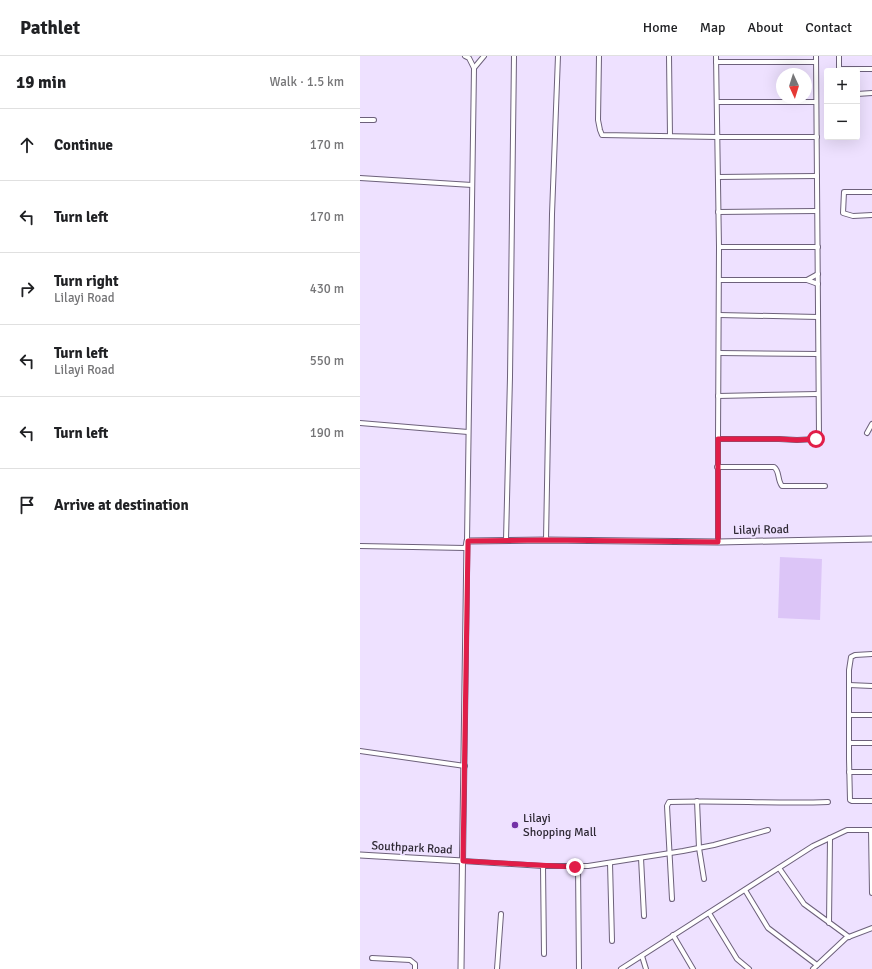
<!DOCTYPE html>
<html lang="en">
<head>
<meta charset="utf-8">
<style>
  body { margin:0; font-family:Signika,sans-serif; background:#f2f2f2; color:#202124 }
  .controls { position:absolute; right:12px; top:12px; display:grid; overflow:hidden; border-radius:4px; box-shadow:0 4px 16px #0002 }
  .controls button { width:36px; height:36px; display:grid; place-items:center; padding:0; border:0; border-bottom:1px solid #e0e0e0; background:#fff; color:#202124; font:20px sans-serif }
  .compass { position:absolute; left:416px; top:12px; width:36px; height:36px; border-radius:50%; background:#fff; box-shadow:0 4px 16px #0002; rotate:176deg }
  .stop { position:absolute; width:12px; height:12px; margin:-9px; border:3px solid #e11d48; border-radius:50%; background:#fff }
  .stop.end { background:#e11d48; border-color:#fff; box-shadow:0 1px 4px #0008 }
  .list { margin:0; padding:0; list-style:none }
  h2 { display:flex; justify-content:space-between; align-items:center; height:52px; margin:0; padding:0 16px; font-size:17px }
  h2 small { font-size:13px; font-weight:400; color:#757577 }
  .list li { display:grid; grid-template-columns:26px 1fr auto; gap:12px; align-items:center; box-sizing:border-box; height:72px; padding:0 16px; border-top:1px solid #e0e0e0 }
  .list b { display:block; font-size:15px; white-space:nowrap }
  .list p { margin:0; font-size:13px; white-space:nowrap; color:#757577 }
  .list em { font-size:13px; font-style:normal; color:#757577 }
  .icon { flex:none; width:22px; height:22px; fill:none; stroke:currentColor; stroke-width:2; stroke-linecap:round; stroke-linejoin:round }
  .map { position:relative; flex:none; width:512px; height:913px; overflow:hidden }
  header { display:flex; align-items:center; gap:24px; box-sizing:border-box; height:56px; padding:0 20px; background:#fff; border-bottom:1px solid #e0e0e0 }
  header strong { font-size:19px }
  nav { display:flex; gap:22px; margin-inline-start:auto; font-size:14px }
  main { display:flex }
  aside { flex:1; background:#fff }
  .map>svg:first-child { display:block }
  .green { fill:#dcc5f7 }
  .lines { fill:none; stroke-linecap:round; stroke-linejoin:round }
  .minor-casing { stroke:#6d617b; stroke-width:6 }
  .tertiary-casing { stroke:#6d617b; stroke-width:7 }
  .minor { stroke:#fff; stroke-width:4 }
  .tertiary { stroke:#fff; stroke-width:5 }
  .route { stroke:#e11d48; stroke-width:5 }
  .poi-dot { fill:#7332a7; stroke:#eee1ff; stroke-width:1.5 }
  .labels { text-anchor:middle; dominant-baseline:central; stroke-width:4; stroke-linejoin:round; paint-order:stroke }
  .street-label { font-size:12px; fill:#2d2833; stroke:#eee1ff }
  .poi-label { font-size:12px; fill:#2d2833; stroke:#eee1ff; text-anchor:start }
</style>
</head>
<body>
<header>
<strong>Pathlet</strong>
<nav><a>Home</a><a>Map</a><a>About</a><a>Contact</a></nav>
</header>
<main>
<aside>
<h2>19 min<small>Walk · 1.5 km</small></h2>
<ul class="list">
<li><svg class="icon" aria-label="ahead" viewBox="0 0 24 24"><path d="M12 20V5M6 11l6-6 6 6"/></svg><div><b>Continue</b></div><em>170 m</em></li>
<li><svg class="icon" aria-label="left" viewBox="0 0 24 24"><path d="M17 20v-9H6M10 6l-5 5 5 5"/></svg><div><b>Turn left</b></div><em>170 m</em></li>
<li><svg class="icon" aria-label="right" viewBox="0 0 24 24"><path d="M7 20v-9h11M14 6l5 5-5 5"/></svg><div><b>Turn right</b><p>Lilayi Road</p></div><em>430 m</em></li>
<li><svg class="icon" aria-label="left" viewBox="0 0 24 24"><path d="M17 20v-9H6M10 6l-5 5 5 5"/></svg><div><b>Turn left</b><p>Lilayi Road</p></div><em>550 m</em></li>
<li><svg class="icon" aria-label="left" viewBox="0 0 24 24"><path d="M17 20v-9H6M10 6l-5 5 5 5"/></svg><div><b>Turn left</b></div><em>190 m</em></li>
<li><svg class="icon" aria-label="arrive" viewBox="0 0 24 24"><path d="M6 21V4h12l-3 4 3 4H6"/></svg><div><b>Arrive at destination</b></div></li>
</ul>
</aside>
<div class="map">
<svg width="512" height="913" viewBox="0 0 512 913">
  <rect width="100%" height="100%" fill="#eee1ff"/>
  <path class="green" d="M420 501 462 503 460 564 418 562Z"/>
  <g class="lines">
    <g class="minor-casing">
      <g id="minor">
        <path d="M239 0 238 64 240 74 242 79 357 81H457"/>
        <path d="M309 0 310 80"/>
        <path d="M356 0 359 191 358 383H419L437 384 456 383 459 380 456 0"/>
        <path d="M356 6H456"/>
        <path d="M114 12 124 0"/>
        <path d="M479 13H512"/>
        <path d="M479 15V0"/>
        <path d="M497 38 512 37"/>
        <path d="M357 46H456"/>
        <path d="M0 64H14"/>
        <path d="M358 121 457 120"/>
        <path d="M0 122 112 129"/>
        <path d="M512 136H484L483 157 493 160 512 159"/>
        <path d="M358 156 457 155"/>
        <path d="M359 191H458"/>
        <path d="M458 218 447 224 458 228"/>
        <path d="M359 224H447"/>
        <path d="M359 259 458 261"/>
        <path d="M359 297 458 298"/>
        <path d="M358 340 458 338"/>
        <path d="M0 367 108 376"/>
        <path d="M507 377 512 368"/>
        <path d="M358 383V486"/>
        <path d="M357 411H414C420 415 417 424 422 430H465"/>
        <path d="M146 484 150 321 154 0"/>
        <path d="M186 484 192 158 198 0"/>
        <path d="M0 490 105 492 107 485 114 12 109 2 105 0"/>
        <path d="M512 598 495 599 491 601 489 614V703L490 744 492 745H512"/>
        <path d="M489 629 512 630"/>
        <path d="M490 659H512"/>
        <path d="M489 687H512"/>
        <path d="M0 695 105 710"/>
        <path d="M489 716H512"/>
        <path d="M337 745 339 792 344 823"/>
        <path d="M511 774 512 837"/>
        <path d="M281 802 284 860"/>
        <path d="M103 805 183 810H228L323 795 354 789 408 774"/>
        <path d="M250 807 252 885"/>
        <path d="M183 810 184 898"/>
        <path d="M218 810 219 913"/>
        <path d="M419 812 444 848 489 881"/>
        <path d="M385 834 408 872 457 909"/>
        <path d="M312 843 307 750 309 746C362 744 415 748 468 746"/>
        <path d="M349 857 377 903 389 913"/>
        <path d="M469 867 470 782"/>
        <path d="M313 879 333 913"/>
        <path d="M282 900 286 913"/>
        <path d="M12 902 50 904 55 908V913"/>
        <path d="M137 913 141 858"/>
        <path d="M261 913 453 790 487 774H512"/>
        <path d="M453 913 486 882 512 872"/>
      </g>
    </g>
    <g class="tertiary-casing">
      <g id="tertiary">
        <path d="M0 799 103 805"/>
        <path d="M101 913 107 485 186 484 358 486 512 483"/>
      </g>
    </g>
    <use href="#minor" class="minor"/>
    <use href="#tertiary" class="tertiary"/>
  </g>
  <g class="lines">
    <path class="route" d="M215 811 103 805 108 485 186 484 358 486V383H419L437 384 456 383"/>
  </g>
  <circle class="poi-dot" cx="155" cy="769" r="4"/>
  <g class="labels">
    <g class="street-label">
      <text transform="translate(401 474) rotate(-1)">Lilayi Road</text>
      <text transform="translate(52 792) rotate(3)">Southpark Road</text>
    </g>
    <g class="poi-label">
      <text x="163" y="762">Lilayi<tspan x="163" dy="14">Shopping Mall</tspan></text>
    </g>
  </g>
</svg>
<div class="controls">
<button>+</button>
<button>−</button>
</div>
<svg class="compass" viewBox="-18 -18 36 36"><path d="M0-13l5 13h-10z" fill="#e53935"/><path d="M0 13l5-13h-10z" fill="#757577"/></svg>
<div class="stop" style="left:456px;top:383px"></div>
<div class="stop end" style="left:215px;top:811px"></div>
</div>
</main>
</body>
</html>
